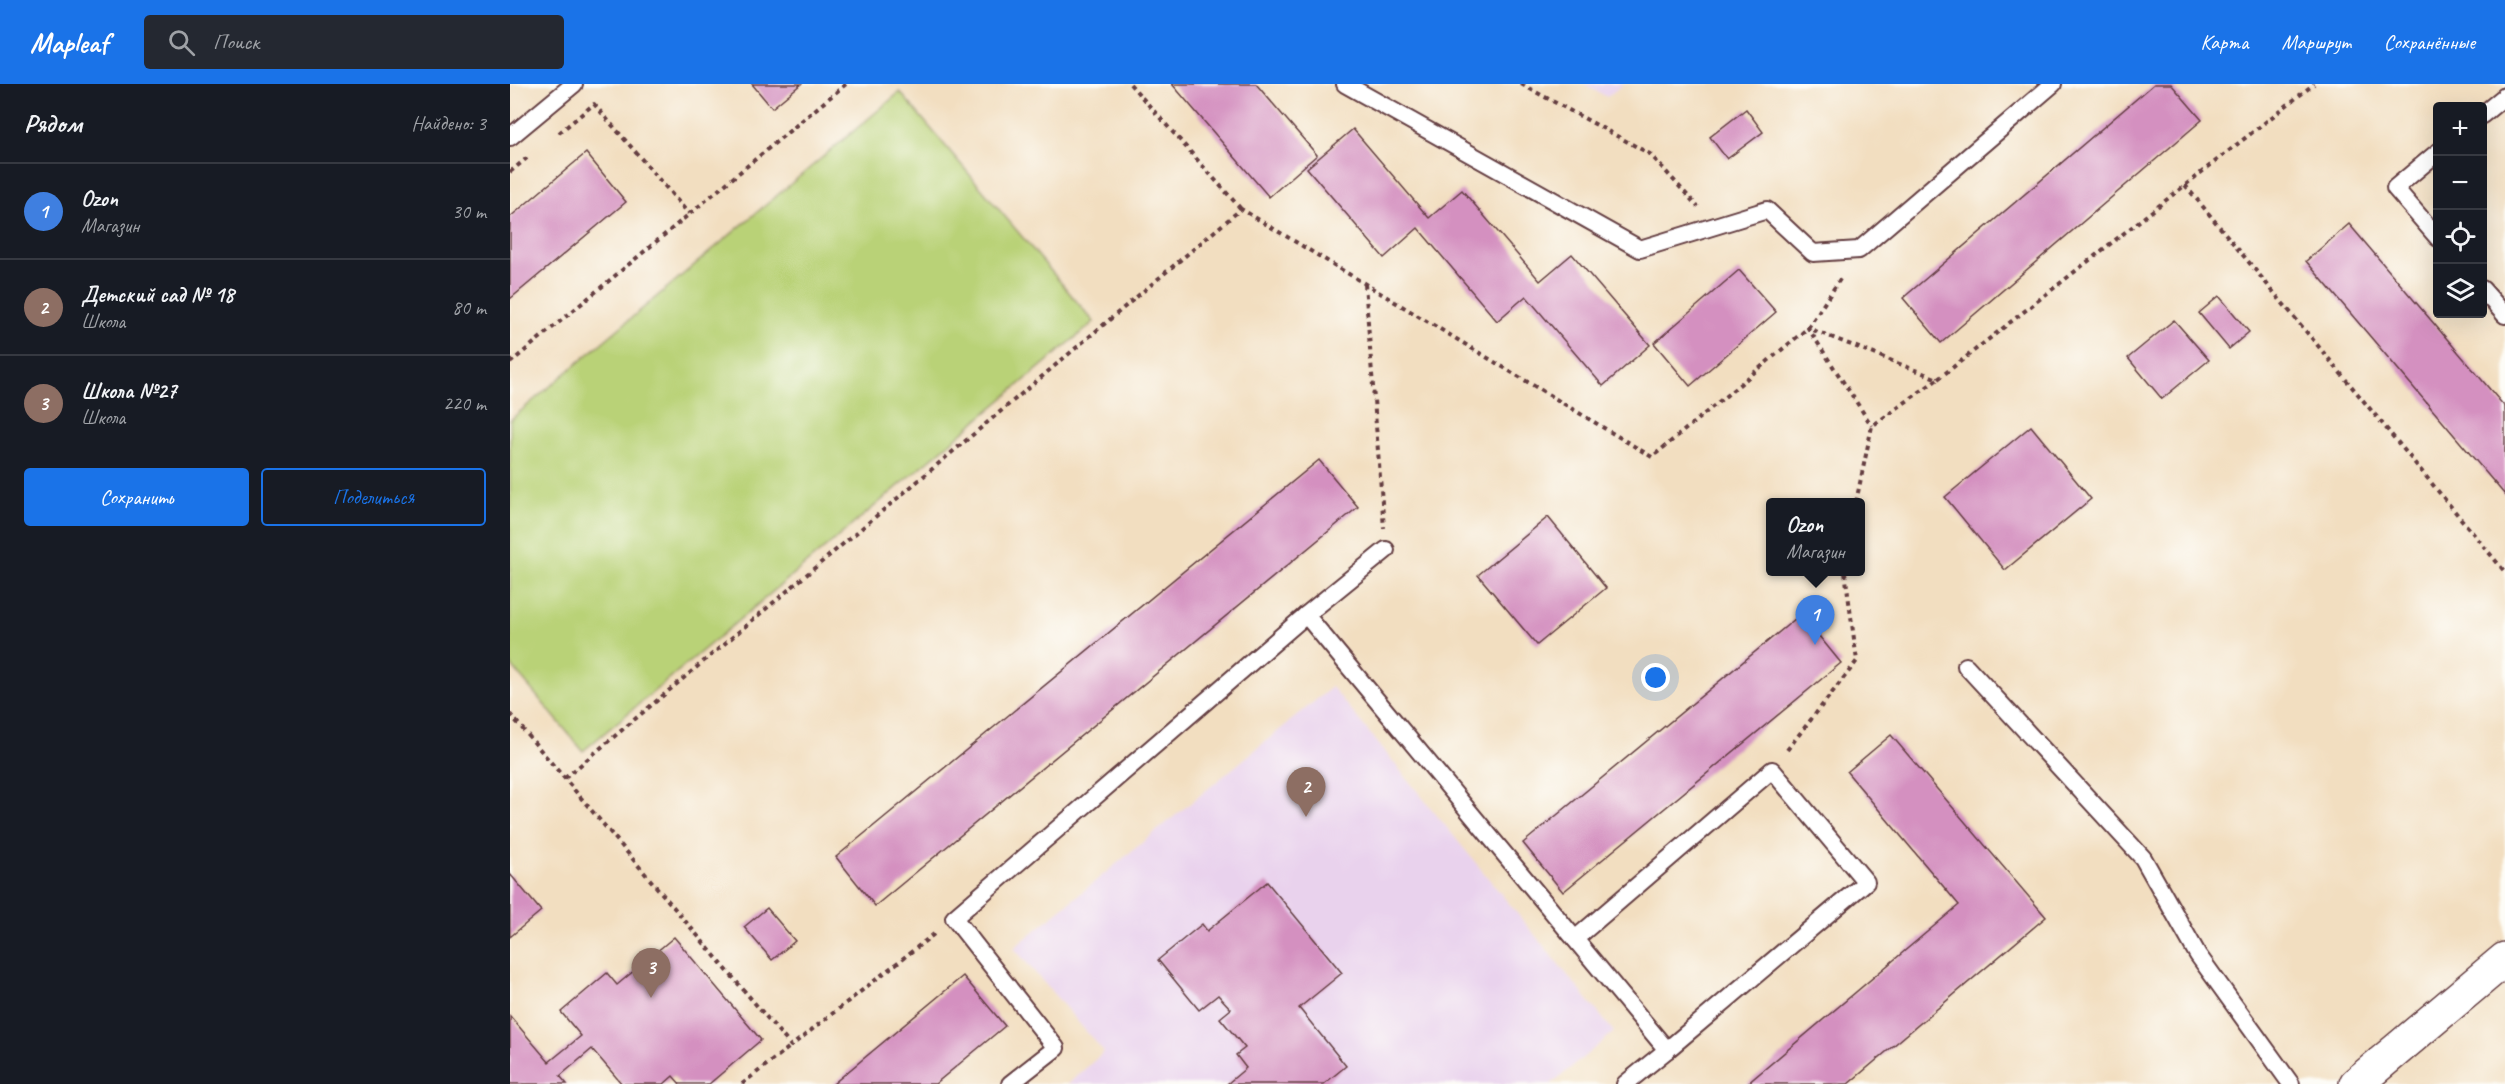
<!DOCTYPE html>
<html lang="ru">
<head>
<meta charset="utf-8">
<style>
  body { margin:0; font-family:Caveat,sans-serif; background:#242831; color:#f1f3f6 }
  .controls { position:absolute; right:18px; top:18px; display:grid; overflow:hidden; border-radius:6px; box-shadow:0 6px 24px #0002 }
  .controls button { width:54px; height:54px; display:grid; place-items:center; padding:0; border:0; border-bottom:2px solid #363941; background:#171b24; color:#f1f3f6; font:30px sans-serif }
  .you { position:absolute; left:1146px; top:594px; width:21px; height:21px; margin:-15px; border:4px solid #fff; border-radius:50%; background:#1a73e8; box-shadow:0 0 0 9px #1a73e833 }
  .badge { display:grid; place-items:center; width:39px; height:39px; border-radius:50%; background:#1a73e8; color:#fff; font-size:20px; font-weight:700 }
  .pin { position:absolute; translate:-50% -50px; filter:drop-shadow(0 2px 3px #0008) }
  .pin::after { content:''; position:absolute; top:32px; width:21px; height:18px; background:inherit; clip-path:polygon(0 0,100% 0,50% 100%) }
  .popup { position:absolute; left:1256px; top:414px; width:99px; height:78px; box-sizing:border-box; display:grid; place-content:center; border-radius:6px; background:#171b24; filter:drop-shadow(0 2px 4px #0005); font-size:20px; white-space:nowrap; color:#9ea1a6 }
  .popup b { font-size:22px; color:#f1f3f6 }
  .popup::after { content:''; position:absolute; left:50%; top:100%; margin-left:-12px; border:12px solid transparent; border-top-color:#171b24 }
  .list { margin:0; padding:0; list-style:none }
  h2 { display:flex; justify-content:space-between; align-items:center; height:78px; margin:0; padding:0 24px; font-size:26px }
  h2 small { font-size:20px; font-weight:400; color:#9ea1a6 }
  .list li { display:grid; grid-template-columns:39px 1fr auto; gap:18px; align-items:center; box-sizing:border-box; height:96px; padding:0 24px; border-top:2px solid #363941 }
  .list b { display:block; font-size:22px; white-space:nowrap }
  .list p { margin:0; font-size:20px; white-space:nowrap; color:#9ea1a6 }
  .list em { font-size:20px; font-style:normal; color:#9ea1a6 }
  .actions { display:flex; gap:12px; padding:18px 24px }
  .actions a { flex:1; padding:14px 0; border:2px solid #1a73e8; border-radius:6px; text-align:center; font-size:21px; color:#1a73e8 }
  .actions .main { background:#1a73e8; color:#fff }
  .icon { flex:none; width:33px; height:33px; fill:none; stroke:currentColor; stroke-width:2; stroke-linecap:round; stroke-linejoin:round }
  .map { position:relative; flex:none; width:1995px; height:1000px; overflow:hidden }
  header { display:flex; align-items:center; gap:36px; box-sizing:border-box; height:84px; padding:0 30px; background:#1a73e8; color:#fff }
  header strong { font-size:28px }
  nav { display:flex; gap:33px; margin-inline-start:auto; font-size:21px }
  .search { width:420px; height:54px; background:#242831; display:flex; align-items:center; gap:15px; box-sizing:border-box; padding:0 21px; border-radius:6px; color:#9ea1a6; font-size:22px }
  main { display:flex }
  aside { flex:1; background:#171b24 }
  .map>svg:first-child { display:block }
  .built { fill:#e9d2ed }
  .green { fill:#b9d277; stroke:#827851; stroke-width:1.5 }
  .building { fill:#d490c0 }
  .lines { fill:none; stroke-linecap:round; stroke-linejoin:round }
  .service-casing { stroke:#633c41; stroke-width:20 }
  .primary-casing { stroke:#633c41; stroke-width:36 }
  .path { stroke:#633c41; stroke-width:4; stroke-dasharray:4.5 4.5; stroke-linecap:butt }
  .service { stroke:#fff; stroke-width:16 }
  .primary { stroke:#fff; stroke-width:33 }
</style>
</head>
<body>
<header>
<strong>Mapleaf</strong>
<div class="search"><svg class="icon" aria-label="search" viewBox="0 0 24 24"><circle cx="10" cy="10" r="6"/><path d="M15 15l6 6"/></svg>Поиск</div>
<nav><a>Карта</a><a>Маршрут</a><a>Сохранённые</a></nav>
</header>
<main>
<aside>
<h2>Рядом<small>Найдено: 3</small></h2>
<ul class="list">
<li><span class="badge" style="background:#3f7fe0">1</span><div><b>Ozon</b><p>Магазин</p></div><em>30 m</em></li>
<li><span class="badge" style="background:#8d6e63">2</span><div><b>Детский сад № 18</b><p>Школа</p></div><em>80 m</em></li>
<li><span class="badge" style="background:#8d6e63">3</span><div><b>Школа №27</b><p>Школа</p></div><em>220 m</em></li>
</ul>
<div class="actions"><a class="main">Сохранить</a><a>Поделиться</a></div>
</aside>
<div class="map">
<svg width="1995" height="1000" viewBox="0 0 1995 1000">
  <rect width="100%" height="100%" fill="#fdfcf7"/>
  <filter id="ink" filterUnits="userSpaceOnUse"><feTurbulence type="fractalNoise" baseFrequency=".0167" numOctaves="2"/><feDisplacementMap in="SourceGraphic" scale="12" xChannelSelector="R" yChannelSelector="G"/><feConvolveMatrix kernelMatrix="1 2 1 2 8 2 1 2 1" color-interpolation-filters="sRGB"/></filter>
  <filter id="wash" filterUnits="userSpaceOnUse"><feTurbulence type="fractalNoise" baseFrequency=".008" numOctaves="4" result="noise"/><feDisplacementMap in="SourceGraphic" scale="24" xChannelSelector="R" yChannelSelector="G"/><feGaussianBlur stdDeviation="1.35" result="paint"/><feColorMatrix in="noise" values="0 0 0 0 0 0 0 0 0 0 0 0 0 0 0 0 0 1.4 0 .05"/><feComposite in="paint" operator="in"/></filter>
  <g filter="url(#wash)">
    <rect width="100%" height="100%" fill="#f2dec0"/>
    <g class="built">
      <path d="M1074 0H1113L1097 13Z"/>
      <path d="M822 603 1104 948 1041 1000H558L594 968 504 864Z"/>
    </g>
    <path class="green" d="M390 8 584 238 73 667 0 580V336Z"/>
    <g id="blocks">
      <g class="building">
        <path d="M242 0H291L262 24Z"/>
        <path d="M662 0H746L807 71 759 113Z"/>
        <path d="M1644 0H1661L1692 36 1431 259 1393 214Z"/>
        <path d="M1236 25 1253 48 1217 75 1200 53Z"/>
        <path d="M843 45 919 134 952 106 1030 197 1062 170 1140 261 1093 302 1016 212 987 237 908 144 874 174 797 84Z"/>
        <path d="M76 69 116 118 0 215V133Z"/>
        <path d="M1839 140 1995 323V411L1796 177Z"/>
        <path d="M1229 186 1266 228 1180 302 1144 259Z"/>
        <path d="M1709 212 1739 248 1719 265 1689 229Z"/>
        <path d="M1664 236 1699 276 1652 315 1618 274Z"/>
        <path d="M1521 342 1581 415 1495 486 1435 413Z"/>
        <path d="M809 376 848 423 365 822 326 773Z"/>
        <path d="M1038 433 1096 504 1027 561 968 491Z"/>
        <path d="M1291 530 1331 579 1053 808 1013 759Z"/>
        <path d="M1381 651 1536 833 1338 1000H1237L1449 821 1337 688Z"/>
        <path d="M0 790 31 827 0 853Z"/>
        <path d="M757 798 832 889 789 924 836 982 814 1000H717L736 984 726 971 735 964 710 934 721 925 708 911 689 926 648 876 692 840 697 847Z"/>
        <path d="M257 824 285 857 262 876 234 843Z"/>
        <path d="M164 853 251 956 199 1000H170L163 992 154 1000H112L82 965 50 992 57 1000H0V932L39 978 71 952 51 928 97 889 107 901Z"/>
        <path d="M453 892 495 942 425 1000H323Z"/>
      </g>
    </g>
  </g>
  <g filter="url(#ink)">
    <use href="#blocks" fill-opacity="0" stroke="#633c41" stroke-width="1.5"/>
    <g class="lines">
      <g class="service-casing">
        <g id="service">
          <path d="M835 0 1130 165 1257 126 1303 169 1349 166 1543 0"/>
          <path d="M1972 31 1995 12"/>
          <path d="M0 53 64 0"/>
          <path d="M1928 68 1885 104 1928 154"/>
          <path d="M1972 205 1995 231"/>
          <path d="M796 531 876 466"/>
          <path d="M1456 582 1633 774 1688 871 1781 1000"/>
          <path d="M1065 855 1262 686 1356 798 1157 966"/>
          <path d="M500 1000 546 964 444 834 796 531 1157 966 1115 1000"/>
        </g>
      </g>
      <g class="primary-casing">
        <path id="primary" d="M1846 1000 1995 875"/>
      </g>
      <g class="path">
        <path d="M620 0 731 125"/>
        <path d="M1011 0 1140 70 1188 123"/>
        <path d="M49 49 84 20 179 130"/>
        <path d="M0 88 17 74"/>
        <path d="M1675 101 1995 488"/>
        <path d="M855 200 874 444"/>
        <path d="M0 279 336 0"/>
        <path d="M1428 295 1804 0"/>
        <path d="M1346 418 1362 342 1428 295 1298 244 1362 342"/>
        <path d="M0 630 281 962 424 850"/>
        <path d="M1277 666 1347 577 1335 488"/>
        <path d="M55 694 731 125 1142 373 1298 244 1332 192"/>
        <path d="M232 1000 281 962"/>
      </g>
      <use href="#service" class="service"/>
      <use href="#primary" class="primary"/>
    </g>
  </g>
</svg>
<div class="controls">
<button>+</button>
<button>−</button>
<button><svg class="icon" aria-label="locate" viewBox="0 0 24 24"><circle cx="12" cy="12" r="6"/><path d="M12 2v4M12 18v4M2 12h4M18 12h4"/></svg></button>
<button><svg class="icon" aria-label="layers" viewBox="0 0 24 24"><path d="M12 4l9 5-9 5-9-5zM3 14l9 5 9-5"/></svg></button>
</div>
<div class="you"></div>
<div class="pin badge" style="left:1305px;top:561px;background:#3f7fe0">1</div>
<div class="popup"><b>Ozon</b>Магазин</div>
<div class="pin badge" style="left:796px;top:733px;background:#8d6e63">2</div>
<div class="pin badge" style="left:141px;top:914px;background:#8d6e63">3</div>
</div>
</main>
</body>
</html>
